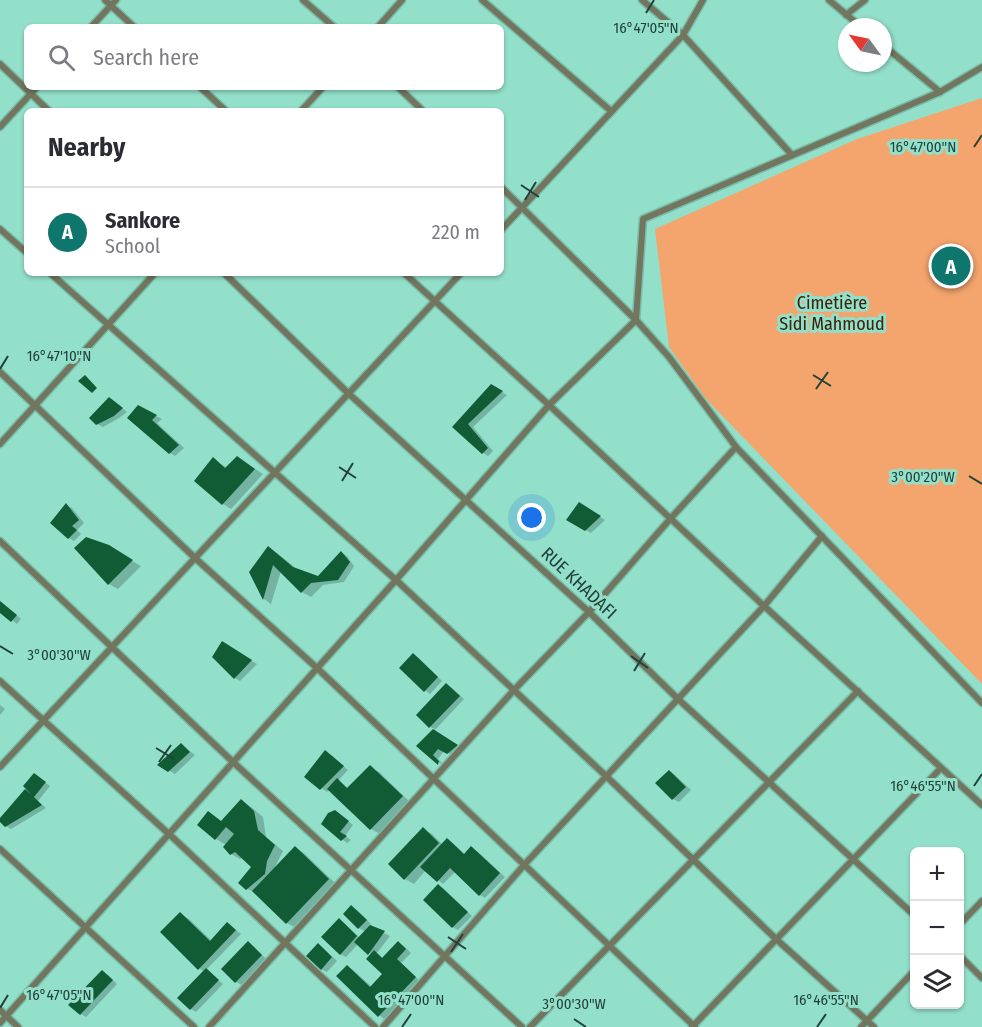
<!DOCTYPE html>
<html lang="en">
<head>
<meta charset="utf-8">
<style>
  body { margin:0; font-family:"Fira Sans Condensed",sans-serif; background:#f2f2f3; color:#2b2b33 }
  .controls { position:absolute; right:18px; bottom:18px; display:grid; overflow:hidden; border-radius:9px; box-shadow:0 2px 4px #0004 }
  .controls button { width:54px; height:54px; display:grid; place-items:center; padding:0; border:0; border-bottom:2px solid #e1e1e2; background:#fff; color:#2b2b33; font:30px sans-serif }
  .compass { position:absolute; left:838px; top:18px; width:54px; height:54px; border-radius:50%; background:#fff; box-shadow:0 2px 4px #0004; rotate:303deg }
  .you { position:absolute; left:532px; top:518px; width:21px; height:21px; margin:-15px; border:4px solid #fff; border-radius:50%; background:#1a73e8; box-shadow:0 0 0 9px #1a73e833 }
  .badge { display:grid; place-items:center; width:39px; height:39px; border-radius:50%; background:#0f766e; color:#fff; font-size:20px; font-weight:700 }
  .pin { position:absolute; translate:-50% -50%; border:3px solid #fff; box-shadow:0 2px 6px #0006 }
  .list { margin:0; padding:0; list-style:none }
  h2 { display:flex; justify-content:space-between; align-items:center; height:78px; margin:0; padding:0 24px; font-size:26px }
  h2 small { font-size:20px; font-weight:400; color:#7c7c81 }
  .list li { display:grid; grid-template-columns:39px 1fr auto; gap:18px; align-items:center; box-sizing:border-box; height:90px; padding:0 24px; border-top:2px solid #e1e1e2 }
  .list b { display:block; font-size:22px; white-space:nowrap }
  .list p { margin:0; font-size:20px; white-space:nowrap; color:#7c7c81 }
  .list em { font-size:20px; font-style:normal; color:#7c7c81 }
  .icon { flex:none; width:33px; height:33px; fill:none; stroke:currentColor; stroke-width:2; stroke-linecap:round; stroke-linejoin:round }
  .map { position:relative; flex:none; width:982px; height:1027px; overflow:hidden }
  .search { position:absolute; background:#fff; box-shadow:0 2px 4px #0004; left:24px; top:24px; width:480px; height:66px; display:flex; align-items:center; gap:15px; box-sizing:border-box; padding:0 21px; border-radius:9px; color:#7c7c81; font-size:22px }
  .panel { position:absolute; background:#fff; box-shadow:0 2px 4px #0004; left:24px; top:108px; width:480px; height:168px; border-radius:9px }
  .map>svg:first-child { display:block }
  .green { fill:#f4a56d }
  .shadow { fill:#0003 }
  .building { fill:#115c35 }
  .lines { fill:none; stroke-linecap:round; stroke-linejoin:round }
  .minor-casing { stroke:#79bcaa; stroke-width:9 }
  .minor { stroke:#72765e; stroke-width:6 }
  .ticks { fill:none; stroke:#224139; stroke-width:2 }
  .labels { text-anchor:middle; dominant-baseline:central; stroke-width:6; stroke-linejoin:round; paint-order:stroke }
  .park-label { font-size:18px; fill:#402109; stroke:#92dfca }
  .street-label { font-size:18px; fill:#224139; stroke:#92dfca }
  .ticks-label { font-size:15px; text-anchor:middle; fill:#224139; stroke:#92dfca; stroke-width:6; stroke-linejoin:round; paint-order:stroke }
</style>
</head>
<body>
<div class="map">
<svg width="982" height="1027" viewBox="0 0 982 1027">
  <rect width="100%" height="100%" fill="#92dfca"/>
  <path class="green" d="M982 98V684L706 399 669 347 655 229 857 139Z"/>
  <g class="shadow">
    <path d="M492 386 507 395 473 427 493 451 488 456 483 453 455 427Z"/>
    <path d="M115 402 127 412 119 418 103 427 97 424Z"/>
    <path d="M138 407 162 419 157 423 184 448 175 456 170 453Z"/>
    <path d="M213 459 227 468 246 463 263 474 231 509 223 504Z"/>
    <path d="M579 504 605 520 591 533 568 520Z"/>
    <path d="M66 505 72 508 84 523 77 530 81 534 74 541 69 538Z"/>
    <path d="M108 547 141 566 118 589 109 584 77 548Z"/>
    <path d="M269 548 277 553 298 570 319 578 342 553 347 556 354 566 344 582 323 585 311 597 302 592 281 571 271 604 264 599 251 572Z"/>
    <path d="M0 601 21 619 17 624 0 611Z"/>
    <path d="M223 643 257 664 240 681 235 678Z"/>
    <path d="M413 655 419 658 442 681 430 694 425 690Z"/>
    <path d="M447 685 452 688 464 699 434 731 462 749 453 756 444 751 438 759 444 765V766L418 746 435 729 430 727Z"/>
    <path d="M0 705 5 709 0 715Z"/>
    <path d="M181 745 195 755 175 774 160 765Z"/>
    <path d="M331 755 348 770 338 781 349 789 370 767 379 772 410 802 380 834 371 829 330 789 327 792 306 777Z"/>
    <path d="M669 771 675 775 691 790 679 802 673 799 658 783Z"/>
    <path d="M39 778 50 786 38 801 46 808 11 829 6 826 0 820 28 788Z"/>
    <path d="M242 801 250 806 263 817 266 837 283 851 274 869 295 848 304 853 337 885 296 928 287 923 257 893 247 889 253 867 243 857 240 859 231 854 226 845 216 839 222 822Z"/>
    <path d="M340 815 353 825 345 836 351 840 347 843 323 824Z"/>
    <path d="M423 829 432 834 443 845 448 840 453 843 465 855 477 851 505 877 485 898 480 895 456 871 443 884 426 870 414 884 405 879Z"/>
    <path d="M439 886 444 889 472 916 458 930 453 927 425 900Z"/>
    <path d="M352 907 357 910 371 924 369 926 390 936 377 953 383 958 398 943 404 946 411 953 401 963 420 981 384 1019 379 1015 348 967 353 970 372 987 384 974 372 955 358 944 346 957 340 954 339 920 344 923 360 938 366 932 359 928 345 914Z"/>
    <path d="M180 914 189 919 212 941 228 924 241 934 206 970 223 984 196 1012 191 1009 204 972 192 962Z"/>
    <path d="M318 945 323 948 337 961 327 972 321 969Z"/>
    <path d="M253 946 266 959 242 985 236 982 223 969Z"/>
    <path d="M103 972 108 975 117 984 86 1017 81 1014Z"/>
  </g>
  <g class="building">
    <path d="M85 375 97 388 92 393 78 381Z"/>
    <path d="M491 384 503 391 468 424 488 448 482 454 452 427Z"/>
    <path d="M109 397 123 408 114 416 96 425 89 418Z"/>
    <path d="M138 405 157 415 152 420 179 445 169 454 127 418Z"/>
    <path d="M237 456 255 469 222 505 194 481 213 457 225 468Z"/>
    <path d="M579 502 601 516 585 531 566 520Z"/>
    <path d="M66 503 79 520 72 526 77 530 68 539 50 523Z"/>
    <path d="M86 537 109 545 133 560 108 585 74 548Z"/>
    <path d="M268 546 293 567 318 576 341 551 350 562 338 580 311 583 301 593 273 565 263 600 249 572Z"/>
    <path d="M0 601 17 615 11 622 0 613Z"/>
    <path d="M222 641 252 660 234 679 212 657Z"/>
    <path d="M413 653 438 677 424 692 399 668Z"/>
    <path d="M446 683 460 696 429 728 416 715Z"/>
    <path d="M433 729 458 745 447 754 438 749 433 755 439 761 438 765 416 746Z"/>
    <path d="M181 743 190 752 168 772 157 765Z"/>
    <path d="M325 750 344 766 320 790 304 777Z"/>
    <path d="M370 765 403 796 370 830 327 789 337 778 347 788Z"/>
    <path d="M669 770 686 787 672 800 655 783Z"/>
    <path d="M34 773 46 782 34 797 42 805 5 827 0 822V818L25 789 32 795 23 786Z"/>
    <path d="M241 799 254 811 258 830 275 845 267 861 265 874 246 890 238 883 251 867 235 852 230 855 223 847 234 834 226 827 215 840 197 825 208 811 221 821Z"/>
    <path d="M335 810 349 821 340 832 347 836 341 841 321 824 328 813Z"/>
    <path d="M423 827 439 843 404 880 388 864Z"/>
    <path d="M447 838 464 854 471 846 500 873 479 896 450 868 437 882 420 867Z"/>
    <path d="M295 846 329 879 286 924 252 891Z"/>
    <path d="M438 884 468 912 452 928 423 900Z"/>
    <path d="M351 905 367 920 358 929 343 914Z"/>
    <path d="M180 912 210 941 227 922 236 930 198 970 160 932Z"/>
    <path d="M339 918 357 936 340 955 321 937Z"/>
    <path d="M370 925 385 931 368 955 354 942Z"/>
    <path d="M248 941 262 955 235 983 221 969Z"/>
    <path d="M398 941 406 949 397 959 416 977 378 1017 336 976 347 965 370 987 382 974 366 959 374 950 382 958Z"/>
    <path d="M318 943 332 957 321 970 306 956Z"/>
    <path d="M206 968 219 980 190 1010 177 998Z"/>
    <path d="M102 970 113 980 80 1015 68 1005Z"/>
  </g>
  <g class="lines">
    <g class="minor-casing">
      <g id="minor">
        <path d="M105 0 134 27"/>
        <path d="M303 0 334 27"/>
        <path d="M482 0 611 111"/>
        <path d="M642 0 683 35 792 155"/>
        <path d="M829 0 861 27"/>
        <path d="M846 15 865 0"/>
        <path d="M91 27 116 0"/>
        <path d="M378 27 402 0"/>
        <path d="M883 45 940 92"/>
        <path d="M0 64 49 111"/>
        <path d="M200 87 226 111"/>
        <path d="M398 87 423 111"/>
        <path d="M301 111 323 87"/>
        <path d="M0 127 37 87"/>
        <path d="M501 187 636 320 669 357 736 447 982 703"/>
        <path d="M0 229 27 253"/>
        <path d="M501 230 683 35 703 0"/>
        <path d="M50 273 396 580 606 776 776 939 874 1027"/>
        <path d="M224 273 348 393 589 612 678 699 914 915"/>
        <path d="M404 273 549 405 764 606 982 805"/>
        <path d="M0 372 195 558 317 668 695 1027"/>
        <path d="M0 444 155 273"/>
        <path d="M0 541 233 762 522 1027"/>
        <path d="M0 681 169 834 375 1027"/>
        <path d="M0 767 461 273"/>
        <path d="M0 849 194 1027"/>
        <path d="M960 924 982 901"/>
        <path d="M960 956 982 978"/>
        <path d="M0 1010 18 1027"/>
        <path d="M0 1023 396 580 549 405 636 320 643 219 940 92 982 67"/>
        <path d="M209 1027 514 690 589 612 671 518 736 447"/>
        <path d="M383 1027 525 864 764 606 822 536"/>
        <path d="M530 1027 858 691"/>
        <path d="M692 1027 941 768"/>
        <path d="M861 1027 914 971"/>
      </g>
    </g>
    <use href="#minor" class="minor"/>
  </g>
  <path class="ticks" d="M646 13 654 0M974 147 982 135M521 185 539 197M525 200 536 182M0 369 8 356M813 375 831 386M816 389 828 372M339 467 356 478M969 476 982 484M342 481 353 463M0 646 13 654M631 656 648 668M634 671 645 653M156 748 174 759M159 762 171 745M974 786 982 774M448 937 466 949M451 952 463 934M0 1008 8 995M574 1019 586 1027M402 1027 411 1014M817 1027 826 1014"/>
  <g class="labels">
    <g class="park-label">
      <text x="832" y="303">Cimetière<tspan x="832" dy="21">Sidi Mahmoud</tspan></text>
    </g>
    <g class="street-label">
      <text transform="translate(579 583) rotate(43)">RUE KHADAFI</text>
    </g>
  </g>
  <g class="ticks-label">
    <text x="646" y="33">16°47'05"N</text>
    <text x="923" y="152">16°47'00"N</text>
    <text x="59" y="361">16°47'10"N</text>
    <text x="923" y="482">3°00'20"W</text>
    <text x="59" y="660">3°00'30"W</text>
    <text x="923" y="791">16°46'55"N</text>
    <text x="59" y="1000">16°47'05"N</text>
    <text x="411" y="1005">16°47'00"N</text>
    <text x="826" y="1005">16°46'55"N</text>
    <text x="574" y="1009">3°00'30"W</text>
  </g>
</svg>
<div class="controls">
<button>+</button>
<button>−</button>
<button><svg class="icon" aria-label="layers" viewBox="0 0 24 24"><path d="M12 4l9 5-9 5-9-5zM3 14l9 5 9-5"/></svg></button>
</div>
<svg class="compass" viewBox="-18 -18 36 36"><path d="M0-13l5 13h-10z" fill="#e53935"/><path d="M0 13l5-13h-10z" fill="#7c7c81"/></svg>
<div class="you"></div>
<div class="pin badge" style="left:951px;top:266px">A</div>
<div class="search"><svg class="icon" aria-label="search" viewBox="0 0 24 24"><circle cx="10" cy="10" r="6"/><path d="M15 15l6 6"/></svg>Search here</div>
<section class="panel">
<h2>Nearby<small></small></h2>
<ul class="list">
<li><span class="badge">A</span><div><b>Sankore</b><p>School</p></div><em>220 m</em></li>
</ul>
</section>
</div>
</body>
</html>
